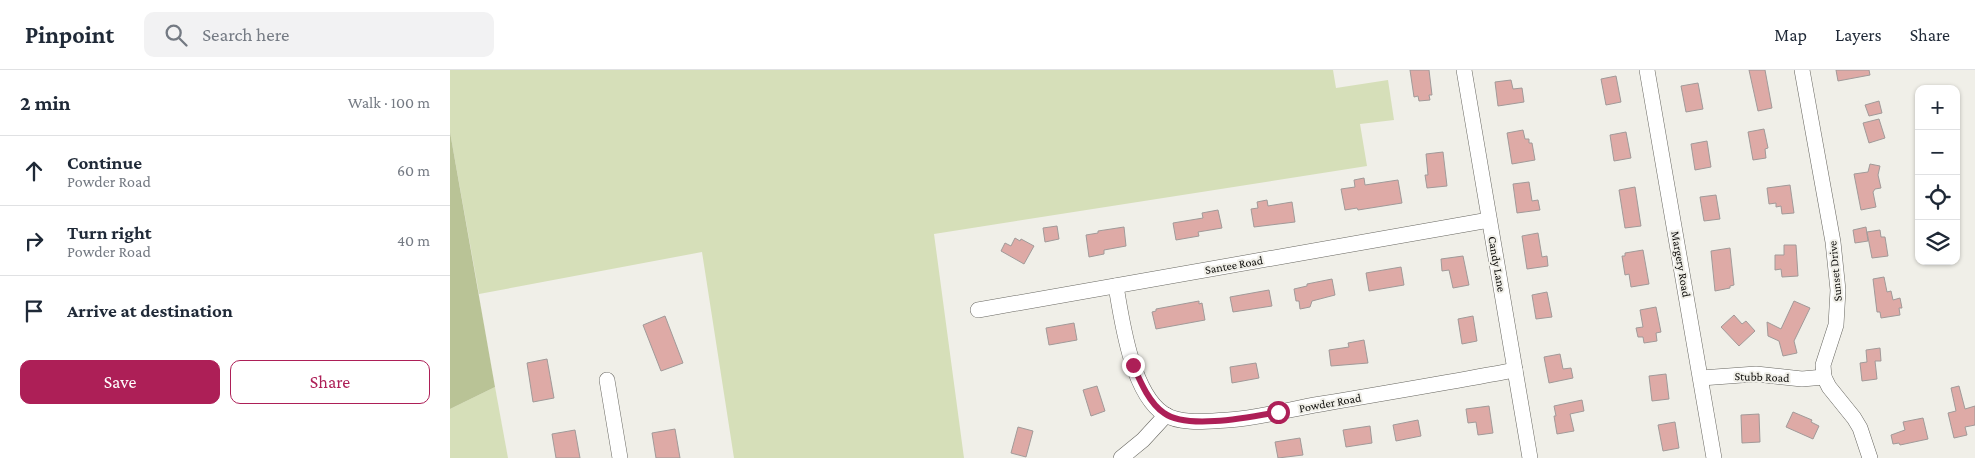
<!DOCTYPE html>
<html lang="en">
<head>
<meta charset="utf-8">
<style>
  body { margin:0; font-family:"Crimson Pro",serif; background:#f2f2f3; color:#1f2937 }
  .controls { position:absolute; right:15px; top:15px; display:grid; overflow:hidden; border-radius:10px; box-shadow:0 1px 4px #0004 }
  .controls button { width:45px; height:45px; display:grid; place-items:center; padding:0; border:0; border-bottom:1px solid #e0e1e3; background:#fff; color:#1f2937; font:25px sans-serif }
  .stop { position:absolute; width:15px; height:15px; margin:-11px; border:4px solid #ad1f57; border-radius:50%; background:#fff }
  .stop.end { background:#ad1f57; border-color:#fff; box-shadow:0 1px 5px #0008 }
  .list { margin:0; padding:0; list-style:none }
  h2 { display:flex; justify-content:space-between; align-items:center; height:65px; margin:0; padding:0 20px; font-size:21px }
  h2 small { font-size:16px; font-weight:400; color:#747a83 }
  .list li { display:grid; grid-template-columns:32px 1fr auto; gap:15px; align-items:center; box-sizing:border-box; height:70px; padding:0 20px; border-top:1px solid #e0e1e3 }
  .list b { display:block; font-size:19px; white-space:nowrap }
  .list p { margin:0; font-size:16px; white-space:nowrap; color:#747a83 }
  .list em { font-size:16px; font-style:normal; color:#747a83 }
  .actions { display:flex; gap:10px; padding:15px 20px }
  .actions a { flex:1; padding:11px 0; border:1px solid #ad1f57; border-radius:10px; text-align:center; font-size:18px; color:#ad1f57 }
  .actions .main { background:#ad1f57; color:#fff }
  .icon { flex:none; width:28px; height:28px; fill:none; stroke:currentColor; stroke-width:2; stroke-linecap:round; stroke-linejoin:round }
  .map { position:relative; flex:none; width:1525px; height:388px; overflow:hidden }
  header { display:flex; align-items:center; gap:30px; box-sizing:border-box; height:70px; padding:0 25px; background:#fff; border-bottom:1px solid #e0e1e3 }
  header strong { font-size:24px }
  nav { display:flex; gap:28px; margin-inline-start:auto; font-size:18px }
  .search { width:350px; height:45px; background:#f2f2f3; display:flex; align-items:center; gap:12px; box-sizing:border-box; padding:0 18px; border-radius:10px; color:#747a83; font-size:19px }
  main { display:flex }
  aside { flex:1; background:#fff }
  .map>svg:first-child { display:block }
  .green { fill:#d6dfb9 }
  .forest { fill:#b9c396 }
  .building { fill:#deaaa6; stroke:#a19a99 }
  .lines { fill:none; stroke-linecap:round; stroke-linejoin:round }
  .minor-casing { stroke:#686761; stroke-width:16 }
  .minor { stroke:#fff; stroke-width:15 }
  .route { stroke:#ad1f57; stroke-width:6 }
  .labels { text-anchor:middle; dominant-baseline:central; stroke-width:4; stroke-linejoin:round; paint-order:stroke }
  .street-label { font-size:12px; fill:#0e0d0b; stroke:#f0efe8 }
</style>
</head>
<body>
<header>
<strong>Pinpoint</strong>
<div class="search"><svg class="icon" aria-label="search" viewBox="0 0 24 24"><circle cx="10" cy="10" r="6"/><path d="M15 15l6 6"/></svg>Search here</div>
<nav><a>Map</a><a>Layers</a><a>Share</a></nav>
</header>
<main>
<aside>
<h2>2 min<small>Walk · 100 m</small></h2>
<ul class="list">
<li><svg class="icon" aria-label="ahead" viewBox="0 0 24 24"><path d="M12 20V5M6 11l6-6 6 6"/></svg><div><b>Continue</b><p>Powder Road</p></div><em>60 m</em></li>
<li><svg class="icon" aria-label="right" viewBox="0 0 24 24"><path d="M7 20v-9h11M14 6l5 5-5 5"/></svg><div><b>Turn right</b><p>Powder Road</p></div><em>40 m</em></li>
<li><svg class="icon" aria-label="arrive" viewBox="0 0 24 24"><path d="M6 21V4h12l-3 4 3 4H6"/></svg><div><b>Arrive at destination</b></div></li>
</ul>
<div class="actions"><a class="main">Save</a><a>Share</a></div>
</aside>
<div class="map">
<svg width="1525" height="388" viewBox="0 0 1525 388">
  <rect width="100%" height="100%" fill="#f0efe8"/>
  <g class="green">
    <path d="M0 0H883L886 18 938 10 944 50 910 54 917 96 484 164 514 388H284L252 182 29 224 0 62Z"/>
    <path d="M45 317 58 388H0V339Z"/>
  </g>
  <path class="forest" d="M0 62 45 317 0 339Z"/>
  <g class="building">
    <path d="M960 0H979L982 25H979L980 30 969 31 968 26 964 27Z"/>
    <path d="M1299 0H1315L1322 38 1308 41Z"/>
    <path d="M1386 0H1419L1420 5 1388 11Z"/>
    <path d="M1166 6 1171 32 1156 35 1151 9Z"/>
    <path d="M1061 10 1063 19 1072 18 1074 32 1048 36 1045 12Z"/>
    <path d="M1248 13 1253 39 1236 42 1231 16Z"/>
    <path d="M1429 31 1432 43 1419 46 1415 35Z"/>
    <path d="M1429 49 1435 68 1419 73 1413 53Z"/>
    <path d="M1314 59 1318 78 1315 79 1316 88 1303 90 1298 62Z"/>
    <path d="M1073 60 1075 69H1079V73H1082L1085 90 1062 94 1057 63Z"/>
    <path d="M1176 62 1181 88 1164 91 1160 65Z"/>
    <path d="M1257 71 1261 97 1245 100 1241 74Z"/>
    <path d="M993 82 997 116 977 118 975 105H978L976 84Z"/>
    <path d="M1420 94 1430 96 1428 105 1431 118 1425 119 1423 122 1426 137 1411 140 1404 104 1418 102Z"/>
    <path d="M914 108 915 115 948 110 952 133 908 140 907 138 895 140 891 119 905 117 904 110Z"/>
    <path d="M1079 112 1082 131 1088 130 1090 140 1067 143 1063 114Z"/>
    <path d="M1340 115 1344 143 1332 144 1331 136 1326 137V133L1319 134 1317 118Z"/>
    <path d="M1185 117 1191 156 1175 158 1169 120Z"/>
    <path d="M1266 125 1270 149 1254 151 1250 127Z"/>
    <path d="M817 130 818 136 842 132 845 152 804 157 801 139 808 138 807 132Z"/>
    <path d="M768 140 772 158 748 162 749 166 726 170 723 153 753 148 752 143Z"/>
    <path d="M607 156 609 169 595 172 593 158Z"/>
    <path d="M674 157 676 176 654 180V184L639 187 636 165 648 163V161Z"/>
    <path d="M1416 157 1418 171 1405 173 1403 160Z"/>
    <path d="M1430 160 1431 167H1435L1438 186 1422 188 1417 162Z"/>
    <path d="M1088 163 1092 187 1097 186 1098 196 1077 199 1072 166Z"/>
    <path d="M565 168 570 171 571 169 584 176 574 194 551 181 555 173 561 176Z"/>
    <path d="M1334 175H1346L1348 206 1332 207 1331 199 1325 200V185H1334Z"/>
    <path d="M1280 178 1284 215 1280 216V218L1265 221 1261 181Z"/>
    <path d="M1193 180 1199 214 1181 217 1179 204 1175 205 1172 186H1175V183Z"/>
    <path d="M1013 186 1019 215 1003 218 999 200 992 201 991 189Z"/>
    <path d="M951 197 954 215 919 221 916 203Z"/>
    <path d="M1434 207 1437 222 1441 221 1443 230 1450 228 1452 238H1449L1450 245 1431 248 1430 242H1427L1423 209Z"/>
    <path d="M882 209 885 225 862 231 860 237 850 239 849 231H846L844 219 857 216V214Z"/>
    <path d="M819 220 822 236 783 242 780 227Z"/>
    <path d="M1097 222 1102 247 1086 249 1082 225Z"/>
    <path d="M749 231V234L752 233 755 250 706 259 702 242 706 241V239Z"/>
    <path d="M1344 231 1360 238 1344 271 1347 283 1333 286 1329 271 1318 266 1317 252 1331 259Z"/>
    <path d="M1206 237 1211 262 1206 263 1207 271 1194 273 1193 267H1188L1186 258 1193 257 1190 240Z"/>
    <path d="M1284 245 1292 254 1296 251 1305 261 1289 276 1271 257Z"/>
    <path d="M215 246 233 293 211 301 193 255Z"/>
    <path d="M1023 246 1027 271 1012 274 1008 249Z"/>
    <path d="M624 253 627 270 599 275 596 258Z"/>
    <path d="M914 270 918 293 881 296 879 280 899 277 898 273Z"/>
    <path d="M1430 278 1431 291H1425L1427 309 1412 311 1410 293 1417 292 1416 280Z"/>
    <path d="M1110 284 1113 299 1121 298 1123 308 1099 313 1094 287Z"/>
    <path d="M97 289 104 328 83 332 77 293Z"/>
    <path d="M806 293 809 308 782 313 780 297Z"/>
    <path d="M1216 304 1219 329 1202 331 1199 306Z"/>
    <path d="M647 316 655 341 641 346 633 320Z"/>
    <path d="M1509 316 1515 339 1525 336V355L1515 357 1517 365 1504 368 1498 343 1506 341 1501 318Z"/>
    <path d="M1132 330 1134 341 1120 344 1124 361 1107 364 1104 346H1106L1104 336Z"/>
    <path d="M1039 336 1043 363 1028 365 1026 352 1018 353 1016 339Z"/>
    <path d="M1343 342 1362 350 1361 352 1369 356 1363 369 1336 357Z"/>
    <path d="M1309 344 1310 372 1292 373 1291 345Z"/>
    <path d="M1473 348 1478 369 1450 375 1449 373 1443 374 1441 365 1455 360 1453 352Z"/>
    <path d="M968 350 971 366 946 371 943 355Z"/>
    <path d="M1225 352 1229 378 1213 381 1208 355Z"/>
    <path d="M920 356 922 373 896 377 893 360Z"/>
    <path d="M568 357 583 361 576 387 561 383Z"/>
    <path d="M225 359 230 388H206L202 363Z"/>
    <path d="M125 360 130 388H106L102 364Z"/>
    <path d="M850 368 853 385 828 388 825 372Z"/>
  </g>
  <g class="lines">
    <g class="minor-casing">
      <g id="minor">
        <path d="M1014 0 1080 388"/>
        <path d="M1197 0 1264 388"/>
        <path d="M1352 0 1383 172 1388 220 1386 255 1373 295 1374 307 1379 317 1404 348 1410 358 1420 388"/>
        <path d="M666 216C672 252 682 323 714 344 731 355 759 351 778 350 809 348 840 339 871 334 936 323 1001 312 1065 300"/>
        <path d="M528 240 1039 150"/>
        <path d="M1251 308 1306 304 1352 309 1374 307"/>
        <path d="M157 310 170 388"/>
        <path d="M671 388 693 370 716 345"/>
      </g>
    </g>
    <use href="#minor" class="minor"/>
  </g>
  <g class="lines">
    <path class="route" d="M683 295C690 311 699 333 714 343 737 360 800 347 828 342"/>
  </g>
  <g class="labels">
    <g class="street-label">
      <text transform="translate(1047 194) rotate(80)">Candy Lane</text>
      <text transform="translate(1231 194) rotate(80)">Margery Road</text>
      <text transform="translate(784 195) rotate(-10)">Santee Road</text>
      <text transform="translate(1385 201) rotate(-95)">Sunset Drive</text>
      <text transform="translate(1312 307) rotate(2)">Stubb Road</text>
      <text transform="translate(880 333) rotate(-10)">Powder Road</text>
    </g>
  </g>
</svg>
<div class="controls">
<button>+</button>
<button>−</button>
<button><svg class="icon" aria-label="locate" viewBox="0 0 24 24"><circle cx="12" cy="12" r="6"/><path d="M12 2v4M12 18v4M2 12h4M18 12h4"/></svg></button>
<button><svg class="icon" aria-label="layers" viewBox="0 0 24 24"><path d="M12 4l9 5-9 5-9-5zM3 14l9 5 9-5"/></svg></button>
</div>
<div class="stop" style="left:828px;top:342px"></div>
<div class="stop end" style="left:683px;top:295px"></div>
</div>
</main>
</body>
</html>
